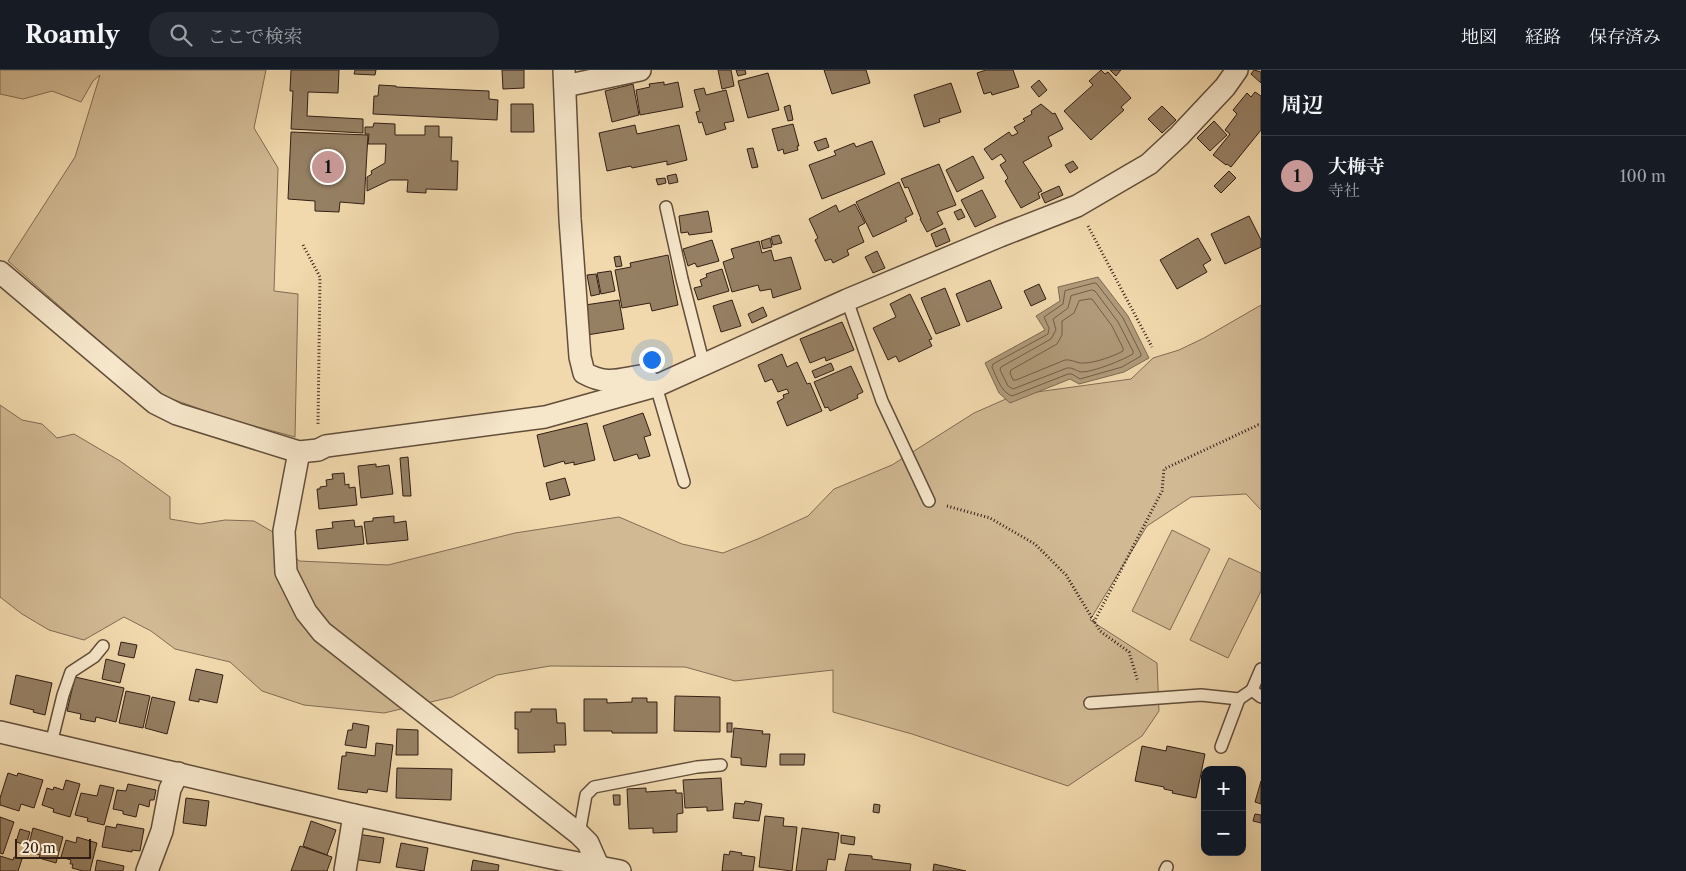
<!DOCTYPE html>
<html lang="ja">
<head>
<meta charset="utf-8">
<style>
  body { margin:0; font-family:"Libre Caslon Text","Noto Serif JP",serif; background:#242831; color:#f1f3f6 }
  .controls { position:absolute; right:15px; bottom:15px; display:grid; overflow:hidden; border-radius:10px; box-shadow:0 5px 20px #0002 }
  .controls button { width:45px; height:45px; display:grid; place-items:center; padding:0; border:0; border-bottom:1px solid #363941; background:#171b24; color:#f1f3f6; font:25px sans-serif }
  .scale { position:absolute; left:15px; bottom:12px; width:76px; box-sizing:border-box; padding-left:5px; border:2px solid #331f15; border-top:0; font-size:14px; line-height:18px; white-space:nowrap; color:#331f15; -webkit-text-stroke:4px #f6e6ca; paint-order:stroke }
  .you { position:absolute; left:651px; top:289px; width:18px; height:18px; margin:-12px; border:4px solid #fff; border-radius:50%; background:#1a73e8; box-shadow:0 0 0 8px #1a73e833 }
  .badge { display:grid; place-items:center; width:32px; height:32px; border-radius:50%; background:#c59692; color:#111; font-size:16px; font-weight:700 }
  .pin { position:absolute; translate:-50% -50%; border:2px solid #fff; box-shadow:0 1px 5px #0006 }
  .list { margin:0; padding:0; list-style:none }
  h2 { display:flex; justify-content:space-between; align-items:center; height:65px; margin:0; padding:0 20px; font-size:21px }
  h2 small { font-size:16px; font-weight:400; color:#9ea1a6 }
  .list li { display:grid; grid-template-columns:32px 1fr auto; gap:15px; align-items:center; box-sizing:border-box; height:80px; padding:0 20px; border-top:1px solid #363941 }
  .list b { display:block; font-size:19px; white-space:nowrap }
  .list p { margin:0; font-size:16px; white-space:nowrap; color:#9ea1a6 }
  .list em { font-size:16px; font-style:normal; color:#9ea1a6 }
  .icon { flex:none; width:28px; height:28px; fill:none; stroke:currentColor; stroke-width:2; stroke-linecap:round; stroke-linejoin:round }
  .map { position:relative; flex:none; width:1261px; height:801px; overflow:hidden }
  header { display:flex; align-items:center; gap:30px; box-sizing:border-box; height:70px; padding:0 25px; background:#171b24; border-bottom:1px solid #363941 }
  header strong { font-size:24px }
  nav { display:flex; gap:28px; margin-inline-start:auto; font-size:18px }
  .search { width:350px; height:45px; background:#242831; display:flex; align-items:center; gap:12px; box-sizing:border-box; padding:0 18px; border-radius:20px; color:#9ea1a6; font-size:19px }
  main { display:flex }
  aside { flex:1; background:#171b24 }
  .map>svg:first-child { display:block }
  .green { fill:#d1b993; stroke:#826c54 }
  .water { fill:#b09a79; stroke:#7e6951 }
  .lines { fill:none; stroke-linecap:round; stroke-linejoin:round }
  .shore { stroke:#725c47; stroke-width:1 }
  .building { fill:#968064; stroke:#331f15 }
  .service-casing { stroke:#624e3b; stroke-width:14 }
  .minor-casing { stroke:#624e3b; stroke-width:24 }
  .path { stroke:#331f15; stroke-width:3; stroke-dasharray:1 2.5; stroke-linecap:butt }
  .service { stroke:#f6e6ca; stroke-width:11 }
  .minor { stroke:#f6e6ca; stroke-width:21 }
</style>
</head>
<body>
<header>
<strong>Roamly</strong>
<div class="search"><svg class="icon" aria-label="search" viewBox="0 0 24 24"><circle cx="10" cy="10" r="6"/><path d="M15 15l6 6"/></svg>ここで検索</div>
<nav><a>地図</a><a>経路</a><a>保存済み</a></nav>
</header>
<main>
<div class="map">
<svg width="1261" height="801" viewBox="0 0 1261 801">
  <rect width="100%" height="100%" fill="#f1d9ad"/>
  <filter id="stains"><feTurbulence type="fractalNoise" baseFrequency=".004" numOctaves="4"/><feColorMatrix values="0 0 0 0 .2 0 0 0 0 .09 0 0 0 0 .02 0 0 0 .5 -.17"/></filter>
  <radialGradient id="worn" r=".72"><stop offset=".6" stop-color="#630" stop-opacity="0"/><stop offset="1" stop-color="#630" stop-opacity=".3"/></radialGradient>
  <g class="green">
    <path d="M0 0H266L254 58 278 98 274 221 298 224 295 367 225 348 161 325 8 191 75 87 100 5 93 11 81 32 52 21 23 29 0 24Z"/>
    <path d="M1261 235V440L1246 424 1191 427 1147 456 1090 550 1157 593 1159 641 1142 666 1068 716 912 664 833 642V600L735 611 685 597 550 596 497 605 452 627 384 643 304 635 262 621 230 592 175 579 151 561 124 547 84 570 49 560 22 544 0 527V335L22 350 42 354 57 368 74 364 120 391 170 427V449L200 454 225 450 254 451 273 462 299 491 388 495 515 463 619 447 682 474 723 483 760 468 808 446 834 419 892 395 974 343 1015 325 1131 309 1153 288 1179 280 1204 268Z"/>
    <path d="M1172 460 1210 479 1170 560 1132 541Z"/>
    <path d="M1229 488 1261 503V521L1228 588 1190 570Z"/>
  </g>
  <path class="water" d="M1098 207 1128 246 1149 288 1124 302 1079 314 1070 309 1010 333 999 323 985 293 1045 260 1036 246 1060 231 1058 217Z"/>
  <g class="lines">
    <g class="shore">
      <path d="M1095 213 1097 214 1123 248 1141 284V286L1122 297 1080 309 1072 304H1068L1012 326C1001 322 997 308 992 297L993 294 1048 264 1049 258 1044 247 1063 234 1065 221Z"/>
      <path d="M1092 220 1095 221 1118 252 1133 281V284C1123 290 1093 302 1082 302 1077 302 1073 297 1067 298L1013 319 1008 316 1000 300 1001 297 1051 269 1056 260 1053 249 1068 238 1071 226Z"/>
      <path d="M1089 229H1092L1112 256 1123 278V281C1114 286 1095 293 1084 293 1078 294 1072 289 1065 290L1016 310H1013L1010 303 1011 300 1057 274 1062 265V251L1074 243 1079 231Z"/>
    </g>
  </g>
  <g class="building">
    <path d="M291 0H339L338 23 308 22 307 46 363 49V63L291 59 293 21H290Z"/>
    <path d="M355 0H376L375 5 354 4Z"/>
    <path d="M502 0H524V18L503 19Z"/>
    <path d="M718 0H731L734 16 722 19Z"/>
    <path d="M736 0H745L746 4 738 6Z"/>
    <path d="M824 0H866L870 13 832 24Z"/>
    <path d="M986 0H1013L1019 17 992 25 991 22 984 24 977 3Z"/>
    <path d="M1101 0 1105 4 1108 2 1131 28 1121 37 1124 40 1091 70 1064 41 1093 15 1089 11Z"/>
    <path d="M1110 0H1121L1116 6Z"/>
    <path d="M1254 0 1261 2V13L1251 4Z"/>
    <path d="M768 3 779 40 748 48 738 11Z"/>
    <path d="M1039 10 1047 20 1039 27 1031 17Z"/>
    <path d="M664 12V15L678 12 683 37 640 45 636 20 650 17 649 14Z"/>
    <path d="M951 13 961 42 939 49 940 52 924 57 914 25Z"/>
    <path d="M633 14 639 45 612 52 605 21Z"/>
    <path d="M379 15 396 16V17L489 21V29L498 30 497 50 373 44 374 26H378Z"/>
    <path d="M704 18 706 25 726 20 734 51 724 53 726 59 706 65 702 52 699 53 696 42 700 41 694 20Z"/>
    <path d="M1255 22 1261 26V60L1231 97 1227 94 1226 95 1213 85 1230 64 1225 60 1237 44 1233 40 1247 23 1251 27Z"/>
    <path d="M511 34H533L534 62H511Z"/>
    <path d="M1041 34 1053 44 1055 43 1063 59 1048 67 1052 76 1023 92 1042 121 1038 123 1040 128 1021 138 1005 111 1008 108 1000 95 1006 91 1001 84 992 90 984 79 1009 62 1012 66 1018 63 1014 57 1025 51 1023 49 1032 44 1031 41Z"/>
    <path d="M790 35 793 50 788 51 784 37Z"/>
    <path d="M1162 36 1176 50 1162 63 1148 49Z"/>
    <path d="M1214 51 1227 65 1210 81 1197 68Z"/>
    <path d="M374 53 395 54V65H425V56H439V67H452L451 91H458L457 120 426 119V123L407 122 408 110H390L367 121V107L372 104 371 101 385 93 386 74H368L369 64H365V57H373Z"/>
    <path d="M793 54 799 76H797L798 80 784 84 783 79 778 81 772 59Z"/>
    <path d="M635 55 637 64 679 55 687 90 667 95V91L632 98 631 96 607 101 599 63Z"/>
    <path d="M291 62 368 65 364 134 340 132 339 142 315 141V131L288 129Z"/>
    <path d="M826 68 829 77 818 81 814 72Z"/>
    <path d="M872 71 885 104 822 129 809 95 836 85 834 81 854 73 856 77Z"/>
    <path d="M753 78 758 97 752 98 747 79Z"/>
    <path d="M973 86 984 108 957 122 946 100Z"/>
    <path d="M1073 91 1078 98 1070 103 1065 95Z"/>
    <path d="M939 94 956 135 937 142 943 154 927 162 920 149H921L908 117 905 118 901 109Z"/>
    <path d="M1229 101 1236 108 1221 123 1214 116Z"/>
    <path d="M676 104 678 112 669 114 667 106Z"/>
    <path d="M665 108 666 113 658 115 656 109Z"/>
    <path d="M899 112 913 144 905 148 907 151 873 167 856 132Z"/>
    <path d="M1059 116 1063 125 1045 133 1041 124Z"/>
    <path d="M982 120 996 147 975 157 961 130Z"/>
    <path d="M855 134 865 153 858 157 864 172 847 180 849 185 833 193 831 189 825 191 815 170 818 168 809 149 836 135 839 142Z"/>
    <path d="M961 139 965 147 958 150 954 142Z"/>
    <path d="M708 141 712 162 689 165 688 162 681 163 679 146Z"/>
    <path d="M1249 146 1261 170V177L1225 194 1211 164Z"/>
    <path d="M945 158 950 171 936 177 931 164Z"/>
    <path d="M779 165 782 173 773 175 771 167Z"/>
    <path d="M770 168 772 177 763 179 761 171Z"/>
    <path d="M1198 168 1211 190 1203 195 1207 202 1177 219 1160 190Z"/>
    <path d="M712 170 719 191 697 197 695 193 688 196 683 179Z"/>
    <path d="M759 171 762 183 771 180 774 191 791 187 801 219 773 228 771 219 760 221 758 215 732 222 723 192 734 188 731 179Z"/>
    <path d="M877 181 885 198 873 203 865 187Z"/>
    <path d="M668 185 678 235 652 241 650 233 622 238 615 200 631 197 630 193Z"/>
    <path d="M620 186 622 196 616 197 614 187Z"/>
    <path d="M722 199 729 221 698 230 694 218 702 216 700 210 707 207 706 204Z"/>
    <path d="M611 201 615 221 601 224 597 203Z"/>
    <path d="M596 204 600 224 591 226 587 205Z"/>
    <path d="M990 210 1002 238 967 252 956 224Z"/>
    <path d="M1039 214 1046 229 1031 236 1024 221Z"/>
    <path d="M945 218 960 255 936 264 921 228Z"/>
    <path d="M910 224 932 269 929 270 932 276 899 292 896 286 888 290 873 258 896 247 890 234Z"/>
    <path d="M619 230 624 259 587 265 585 235Z"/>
    <path d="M732 230 741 256 721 262 713 236Z"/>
    <path d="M763 237 767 246 752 253 748 244Z"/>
    <path d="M842 252 854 280 826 291 825 287 810 293 800 269Z"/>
    <path d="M782 284 787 297 797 292 807 314 810 313 822 341 787 356 777 332 784 328 783 325 789 323 787 319 778 322 772 309 765 312 758 295Z"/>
    <path d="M831 293 834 300 815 308 812 301Z"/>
    <path d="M851 296 863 322 857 325 858 328 830 341 828 337 825 338 814 312Z"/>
    <path d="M643 343 651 365 644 367 650 386 639 389 637 384 614 391 603 356Z"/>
    <path d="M587 353 595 390 574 395V392L565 394 564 391 544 397 537 365Z"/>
    <path d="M408 387 411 426H403L400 388Z"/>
    <path d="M376 394V397L389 395 393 424 361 428 358 396Z"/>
    <path d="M344 403 345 415 349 414V418L355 417 357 435 319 439 317 419H320V417L327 416 326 410 333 409 332 404Z"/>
    <path d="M565 408 570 425 550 430 546 413Z"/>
    <path d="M394 446V453L406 451 408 470 367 474 364 452 373 451V448Z"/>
    <path d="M354 450 355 457 362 456 364 474 318 479 316 460 333 458 332 452Z"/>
    <path d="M121 572 137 575 134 588 118 585Z"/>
    <path d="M106 589 125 594 120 613 102 609Z"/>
    <path d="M196 599 223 605 217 633 199 629V632L189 630Z"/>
    <path d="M16 605 52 613 45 645 33 642 34 640 10 634Z"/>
    <path d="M75 607 124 618 116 652 96 647 95 652 80 649 81 644 67 641Z"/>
    <path d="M126 621 150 626 143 658 119 653Z"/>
    <path d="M675 626 720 627V662L674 661Z"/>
    <path d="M152 627 175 632 167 664 145 658Z"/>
    <path d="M632 628H647V632H657V663H612V661H584V629H607V633L632 632Z"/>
    <path d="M531 639H556L557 653H565L566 675H554L555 682 518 683V659H515V642H531Z"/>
    <path d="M353 653 369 656 366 678 345 675 348 660H352Z"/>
    <rect x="727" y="653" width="5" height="9"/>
    <path d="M734 658 763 661 762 664H770L766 697 741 695V688L731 687Z"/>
    <path d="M397 659 418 660V685H396Z"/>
    <path d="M376 673 393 675 387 722 368 719 367 723 338 719 342 686H346V682L375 686Z"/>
    <path d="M1142 676 1166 681 1167 676 1205 684 1196 728 1172 723 1173 721 1164 719V717L1135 711Z"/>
    <path d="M780 684H805L804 695H780Z"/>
    <path d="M397 698 452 699 451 730 396 728Z"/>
    <path d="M8 703 17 706 18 703 43 710 34 738 21 734 19 741 0 735V728Z"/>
    <path d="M721 708 723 740 707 741V737L685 738 683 710Z"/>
    <path d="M66 710 80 714 70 747 53 742 54 739 42 735 47 718 53 720 54 717 63 720Z"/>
    <path d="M1261 711V734L1255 732Z"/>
    <path d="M128 714 156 720 154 730H150L149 737 139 734 136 747 123 744V741L113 739 117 720 126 721Z"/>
    <path d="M100 715 114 718 104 755 87 751 88 748 75 745 81 723 97 726Z"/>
    <path d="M646 718V722L676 720V723H682L683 743 677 744V762L653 763V758L629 759 627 719Z"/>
    <path d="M613 725H620V735H614Z"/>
    <path d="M186 728 209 731 206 756 183 753Z"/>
    <path d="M745 731 762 734 759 751 733 748 735 733 744 734Z"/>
    <path d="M874 734 880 735 879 743 873 742Z"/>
    <path d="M1255 744 1261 745V753L1253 751Z"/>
    <path d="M765 746 784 748 783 756 797 757 792 801 759 797Z"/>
    <path d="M0 747 14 752 3 784 0 783Z"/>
    <path d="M311 751 336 760 327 785 303 776Z"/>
    <path d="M117 754 144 759 140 781 132 780V782L102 777 106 756 116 758Z"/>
    <path d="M33 758 63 767 56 793 39 788 40 785 27 781Z"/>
    <path d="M802 758 839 763 835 790 828 789 826 801H796Z"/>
    <path d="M20 759 30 762 26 775 16 772Z"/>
    <path d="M357 764 384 768 380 793 353 789Z"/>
    <path d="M841 765 855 767 854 775 841 773Z"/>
    <path d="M77 767 97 773 90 801H83L72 798 73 794H70L71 790 61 787 66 770 76 773Z"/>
    <path d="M401 773 428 778 424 801 396 797Z"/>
    <path d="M300 776 332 787 327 801H291Z"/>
    <path d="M730 781 742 783 741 785 755 787 753 801H722L724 784 729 785Z"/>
    <path d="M849 784 872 786V789L911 794 910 801H845Z"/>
    <path d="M0 786 13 790 14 787 22 789 18 801H0Z"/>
    <path d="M97 790 124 796 123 801H95Z"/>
    <path d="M473 790 499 795 498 801H471Z"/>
    <path d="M934 794 966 801H933Z"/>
  </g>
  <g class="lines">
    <g class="service-casing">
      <g id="service">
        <path d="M666 137 682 209 704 295"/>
        <path d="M847 230 882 331 929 431"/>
        <path d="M656 316 684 412"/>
        <path d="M1252 620 1261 599"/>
        <path d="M1090 633 1201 625 1239 629 1252 620 1261 627"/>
        <path d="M51 674 63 625 71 602 94 587 103 576"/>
        <path d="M1221 677 1239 629"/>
        <path d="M579 764 586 725 594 717 697 697 721 695"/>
        <path d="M1165 801 1167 797"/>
      </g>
    </g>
    <g class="minor-casing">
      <g id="minor">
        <path d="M564 0 570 149 580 287 584 303C606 315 617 310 640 306L656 316"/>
        <path d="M565 16 640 0"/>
        <path d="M0 202 155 333 177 344 299 382 318 380 326 376 545 347 656 316 847 230 1000 166 1077 136 1149 94 1179 66 1225 17 1237 0"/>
        <path d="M299 382 284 461 286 502 306 542 322 562 579 764 588 773 599 798"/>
        <path d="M0 662 354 745 552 788 620 801"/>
        <path d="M147 801 162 761 170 719 178 703"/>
        <path d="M345 801 354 745"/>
      </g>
    </g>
    <g class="path">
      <path d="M1088 156 1152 277"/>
      <path d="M303 175 320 207 318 355"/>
      <path d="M947 436 990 448 1035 474 1066 505 1100 561 1129 582 1138 612"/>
      <path d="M1094 552 1162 421 1164 399 1258 355 1261 356"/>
    </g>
    <use href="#service" class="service"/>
    <use href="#minor" class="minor"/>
  </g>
  <rect width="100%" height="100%" filter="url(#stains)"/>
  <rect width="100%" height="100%" fill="url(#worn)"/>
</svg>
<div class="controls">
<button>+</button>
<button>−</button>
</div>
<div class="scale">20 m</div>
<div class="you"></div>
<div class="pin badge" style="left:328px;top:97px">1</div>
</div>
<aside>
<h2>周辺<small></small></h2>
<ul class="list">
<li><span class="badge">1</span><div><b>大梅寺</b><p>寺社</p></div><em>100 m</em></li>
</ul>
</aside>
</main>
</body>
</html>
